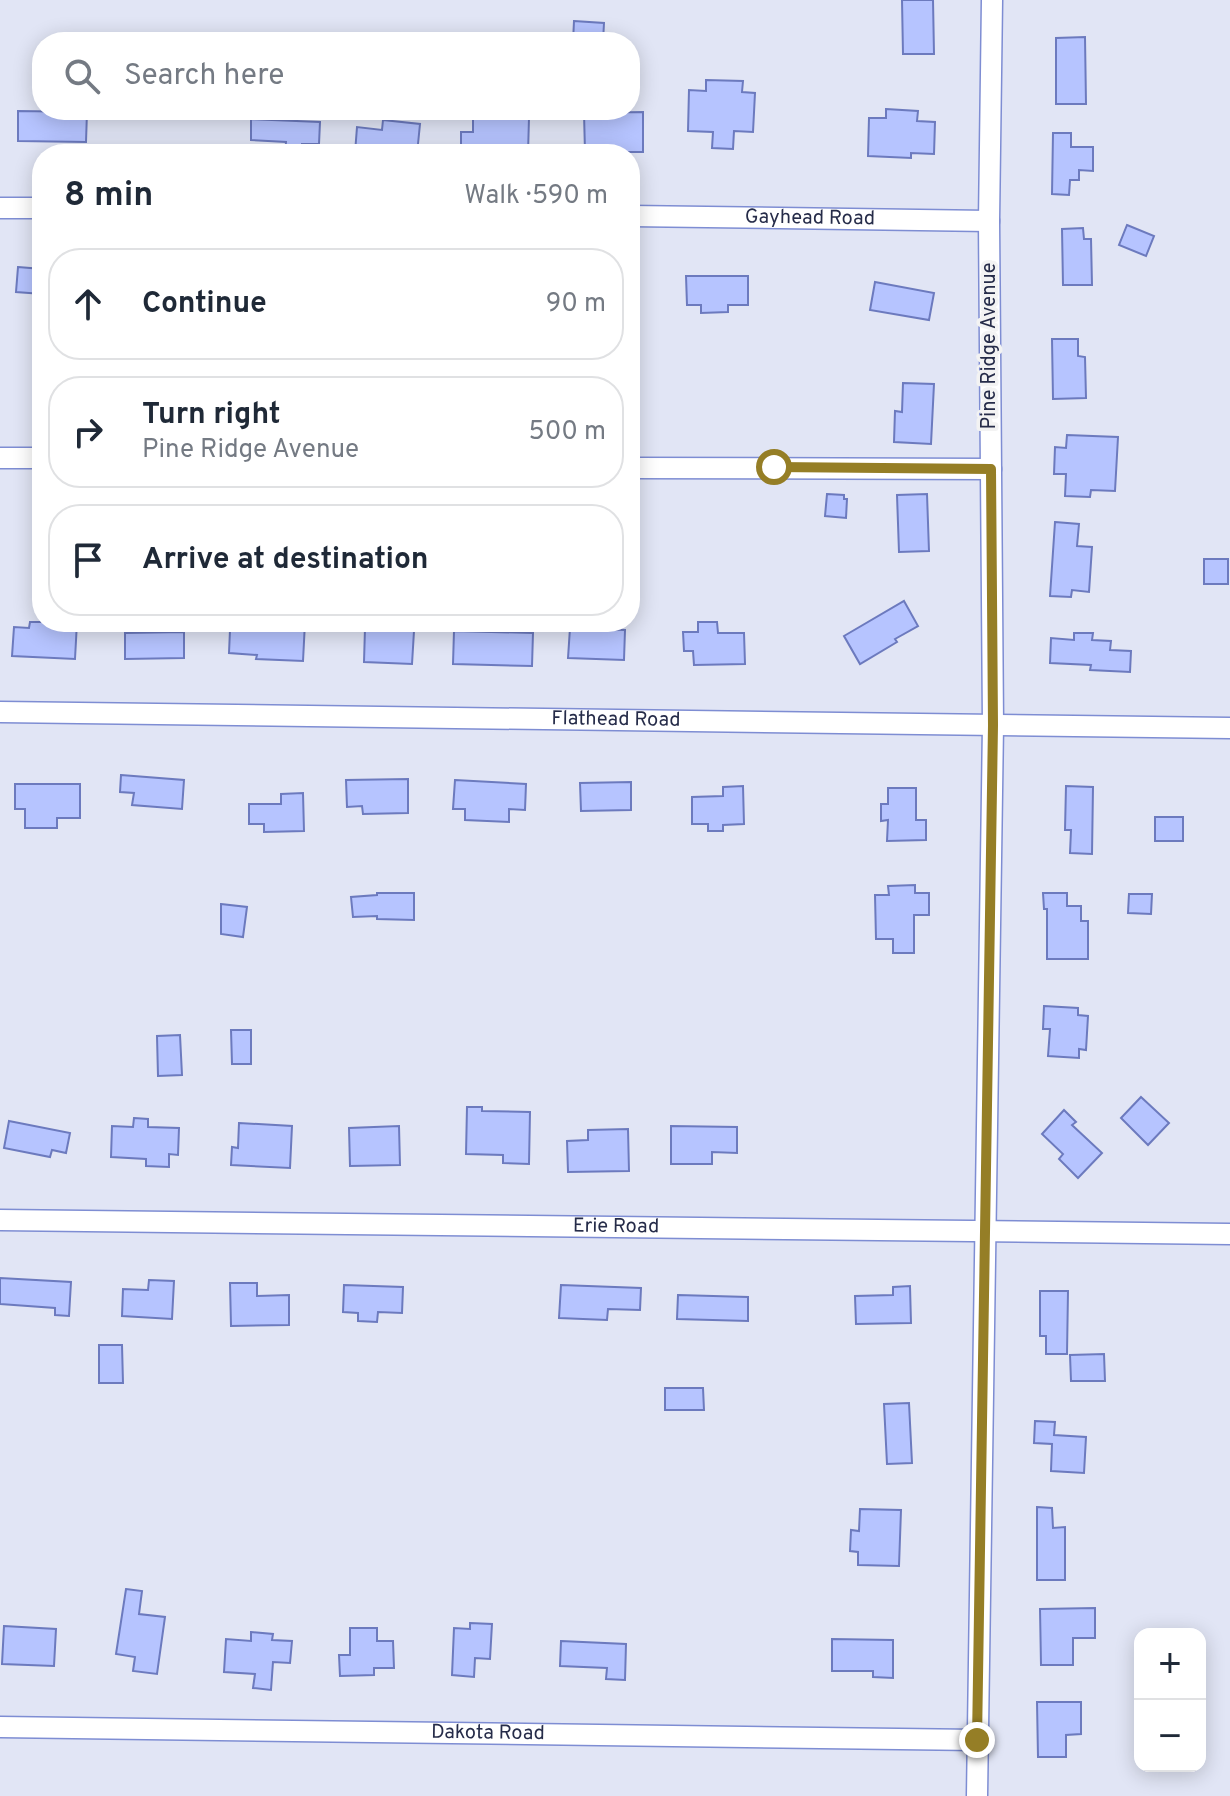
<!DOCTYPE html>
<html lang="en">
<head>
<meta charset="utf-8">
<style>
  body { margin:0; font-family:Overpass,sans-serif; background:#f2f2f3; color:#1f2937 }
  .controls { position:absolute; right:24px; bottom:24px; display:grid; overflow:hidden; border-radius:16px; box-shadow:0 4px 20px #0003 }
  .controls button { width:72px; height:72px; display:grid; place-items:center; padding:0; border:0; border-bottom:2px solid #e0e1e3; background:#fff; color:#1f2937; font:40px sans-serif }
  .stop { position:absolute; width:24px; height:24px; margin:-18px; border:6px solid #957e26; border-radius:50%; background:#fff }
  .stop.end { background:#957e26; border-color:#fff; box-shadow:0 2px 8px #0008 }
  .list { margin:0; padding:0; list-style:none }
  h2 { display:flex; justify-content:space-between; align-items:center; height:104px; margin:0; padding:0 32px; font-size:34px }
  h2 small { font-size:26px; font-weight:400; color:#747a83 }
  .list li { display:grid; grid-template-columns:52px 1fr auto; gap:24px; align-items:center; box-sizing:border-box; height:112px; margin:0 16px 16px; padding:0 16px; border:2px solid #e0e1e3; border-radius:32px }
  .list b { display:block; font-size:30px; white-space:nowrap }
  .list p { margin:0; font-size:26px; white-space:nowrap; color:#747a83 }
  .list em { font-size:26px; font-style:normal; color:#747a83 }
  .icon { flex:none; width:44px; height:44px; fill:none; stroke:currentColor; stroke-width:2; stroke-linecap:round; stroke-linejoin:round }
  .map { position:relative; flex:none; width:1230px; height:1796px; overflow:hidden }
  .search { position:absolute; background:#fff; box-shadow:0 4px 20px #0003; left:32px; top:32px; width:608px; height:88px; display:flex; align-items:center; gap:20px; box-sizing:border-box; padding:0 28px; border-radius:32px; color:#747a83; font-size:30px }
  .panel { position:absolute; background:#fff; box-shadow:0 4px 20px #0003; left:32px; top:144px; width:608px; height:488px; border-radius:32px }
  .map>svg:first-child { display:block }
  .building { fill:#b6c4ff; stroke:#6c7abe; stroke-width:2 }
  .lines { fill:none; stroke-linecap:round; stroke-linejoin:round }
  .minor-casing { stroke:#7e8dd3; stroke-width:23 }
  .minor { stroke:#fff; stroke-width:20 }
  .route { stroke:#957e26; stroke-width:10 }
  .labels { text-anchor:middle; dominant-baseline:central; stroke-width:7; stroke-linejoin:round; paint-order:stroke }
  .street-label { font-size:20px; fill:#262c49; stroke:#f3f3f3 }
</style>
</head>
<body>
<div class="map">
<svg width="1230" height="1796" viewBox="0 0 1230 1796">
  <rect width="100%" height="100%" fill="#e1e5f5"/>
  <g class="building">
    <path d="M902 0H933L934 54H903Z"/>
    <path d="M574 21 604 23 603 42H573Z"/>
    <path d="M1085 37 1086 104H1056V38Z"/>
    <path d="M706 80 743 81 742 92 755 93 753 132 734 131 733 149 712 148 713 132 688 131 689 90 706 91Z"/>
    <path d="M886 109 918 111 917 121 935 122 934 154 911 153V158L868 156 869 118H886Z"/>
    <path d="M18 111 87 112 86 142 18 141Z"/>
    <path d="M643 112V152H585L584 113Z"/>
    <path d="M473 117 529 118 528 154H471V149H461V132H473Z"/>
    <path d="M251 119 320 122 319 144H302V154H285L286 142 251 140Z"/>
    <path d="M383 120 420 124 417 154 355 153 357 127 382 130Z"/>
    <path d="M1053 133H1071V147H1093V171L1079 170V180H1070L1069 195 1052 194Z"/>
    <path d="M1127 225 1154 236 1146 256 1119 245Z"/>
    <path d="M1083 228 1084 239H1091L1092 285H1063L1062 229Z"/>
    <path d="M18 267 42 269V294L16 292Z"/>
    <path d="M686 276H748V305H728V312L701 313V305H687Z"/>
    <path d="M875 282 934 293 929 320 870 310Z"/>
    <path d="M1052 339H1078V356L1085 357 1086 398 1053 399Z"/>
    <path d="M903 383 934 384 931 444 894 442 895 411 902 412Z"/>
    <path d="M1067 435 1118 437 1115 491 1091 490 1090 497 1065 496 1066 474H1054L1055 447 1066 448Z"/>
    <path d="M827 494 844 495V499H847L846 518 825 516Z"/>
    <path d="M927 494 929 551 899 552 897 495Z"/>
    <path d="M1055 522 1079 524 1077 546 1092 547 1089 592 1072 590 1071 597 1050 596Z"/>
    <rect x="1204" y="559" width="24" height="25"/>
    <path d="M904 601 918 626 895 639 897 642 860 664 844 636Z"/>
    <path d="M30 622H77L75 659 12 656 14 627 29 628Z"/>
    <path d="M258 622H305L303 661 256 659 257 655 229 653 230 630 257 631Z"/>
    <path d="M698 622H717L718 633H744L745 664 694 665 693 651H684L683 632H698Z"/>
    <path d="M365 628 414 631 412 664 364 662Z"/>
    <path d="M570 628 625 630 624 660 568 658Z"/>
    <path d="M454 631 533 633 532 666 453 664Z"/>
    <path d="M184 632V658L125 659V633Z"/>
    <path d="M1074 633H1093L1092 640 1111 641 1110 650 1131 651 1130 672 1090 670 1091 665 1050 663 1051 638 1074 640Z"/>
    <path d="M121 775 184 780 182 809 132 805 134 793 120 792Z"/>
    <path d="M408 779V813L363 814 362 806 347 807 346 780Z"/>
    <path d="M455 780 526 784 525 810 509 809V822L465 820V809H453Z"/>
    <path d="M631 782V810L581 811 580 783Z"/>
    <path d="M15 784H80V818H57V828H25V809H15Z"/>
    <path d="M743 786 744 824 723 825V831H708V824H692V797L723 796V787Z"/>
    <path d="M1066 786 1093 787 1092 854 1070 853 1071 830H1065Z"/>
    <path d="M888 788H916V820H926V840L887 841 888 820 881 821V804H888Z"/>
    <path d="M303 793 304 831 264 832V824H249V804H281V794Z"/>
    <rect x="1155" y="817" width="28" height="24"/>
    <path d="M915 885V893H929V915H914V953H893V939H876L875 895H889L888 886Z"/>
    <path d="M377 893H414V920L377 919V916L353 917 351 897 377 895Z"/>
    <path d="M1043 893H1067V906H1081V921H1088V959H1047V909H1044Z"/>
    <path d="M1129 894H1152L1151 914 1128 913Z"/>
    <path d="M221 904 247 907 243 937 221 934Z"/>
    <path d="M1044 1006 1078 1008V1015L1088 1016 1086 1050 1079 1049V1058L1048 1056 1050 1029H1043Z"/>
    <path d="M231 1030H251V1064H232Z"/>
    <path d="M180 1035 182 1075 158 1076 157 1036Z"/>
    <path d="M1141 1097 1169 1123 1148 1145 1121 1118Z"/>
    <path d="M467 1107H482V1111L530 1112 529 1164 503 1163V1155L466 1154Z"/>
    <path d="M1064 1110 1076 1122 1072 1125 1102 1153 1078 1178 1059 1159 1063 1154 1042 1134Z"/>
    <path d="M134 1118 148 1119V1127L179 1128 178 1155 169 1154V1167L146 1166V1159L111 1157 112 1126 133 1127Z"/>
    <path d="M9 1121 70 1133 66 1153 52 1150 50 1157 4 1148Z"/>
    <path d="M239 1123 292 1126 290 1168 231 1165 232 1147 238 1148Z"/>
    <path d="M399 1126 400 1165 350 1166 349 1128Z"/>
    <path d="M671 1126 737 1127V1153L712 1152V1164H671Z"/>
    <path d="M628 1129 629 1171 568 1172 567 1141 588 1140V1130Z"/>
    <path d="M0 1278 71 1282 69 1316 55 1315V1308L0 1304Z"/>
    <path d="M149 1280 174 1281 172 1319 122 1316 123 1289 148 1290Z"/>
    <path d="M230 1283H257V1296L289 1295V1325L231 1326Z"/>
    <path d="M344 1285 403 1287 402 1313 378 1312 377 1322 358 1321V1313L343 1312Z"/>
    <path d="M561 1285 641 1288 640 1310 608 1309 607 1320 559 1318Z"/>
    <path d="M910 1286 911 1323 856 1324 855 1296 893 1295V1287Z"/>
    <path d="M1040 1291H1068L1067 1354H1046V1336H1040Z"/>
    <path d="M678 1295 748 1297V1321L677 1319Z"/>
    <path d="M99 1345H122L123 1383H99Z"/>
    <path d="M1104 1354 1105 1381H1071L1070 1355Z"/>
    <path d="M665 1388H703L704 1410H665Z"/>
    <path d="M909 1403 912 1463 887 1464 884 1404Z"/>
    <path d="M1035 1421 1055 1422 1054 1435 1086 1437 1084 1473 1051 1471 1052 1444 1034 1443Z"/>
    <path d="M1037 1507 1052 1508 1053 1528 1065 1527V1580H1037Z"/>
    <path d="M860 1509 901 1510 899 1566 858 1565V1552L850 1551 851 1530 859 1531Z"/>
    <path d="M126 1589 142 1591 139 1614 165 1617 157 1674 133 1671 135 1657 116 1654Z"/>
    <path d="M1095 1608V1638H1073V1665H1041L1040 1609Z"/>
    <path d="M470 1623 492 1624 490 1659 475 1658 474 1677 452 1675 454 1628 470 1629Z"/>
    <path d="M4 1626 56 1629 54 1666 2 1664Z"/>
    <path d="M350 1628H377V1641H393L394 1668H374V1675L340 1676 339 1655H350Z"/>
    <path d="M251 1632 273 1634 272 1640 292 1641 290 1663 273 1662 271 1690 253 1688 255 1674 224 1672 226 1639 251 1641Z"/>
    <path d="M832 1639 893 1640V1678L873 1677V1671H832Z"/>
    <path d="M561 1641 626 1644 625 1680 606 1679 607 1668 560 1666Z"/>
    <path d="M1037 1702H1081V1734L1066 1735V1757H1038Z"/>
  </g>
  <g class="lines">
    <g class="minor-casing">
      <g id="minor">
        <path d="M0 208H42"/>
        <path id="s1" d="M630 216 989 221"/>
        <path d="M0 458H42"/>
        <path d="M630 468 991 469"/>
        <path id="s2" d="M0 712 1230 728"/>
        <path id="s3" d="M0 1220 1230 1234"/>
        <path id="s4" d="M0 1727 977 1740"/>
        <path d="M977 1796 993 725 989 221 992 0"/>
      </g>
    </g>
    <use href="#minor" class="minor"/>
  </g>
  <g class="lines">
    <path class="route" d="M774 467 991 469 993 725 977 1740"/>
  </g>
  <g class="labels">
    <g class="street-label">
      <text stroke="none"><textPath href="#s1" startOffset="180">Gayhead Road</textPath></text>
      <text transform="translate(990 346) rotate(-90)">Pine Ridge Avenue</text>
      <text stroke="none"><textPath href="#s2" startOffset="616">Flathead Road</textPath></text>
      <text stroke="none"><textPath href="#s3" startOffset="616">Erie Road</textPath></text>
      <text stroke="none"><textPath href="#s4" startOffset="488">Dakota Road</textPath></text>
    </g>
  </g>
</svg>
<div class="controls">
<button>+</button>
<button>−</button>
</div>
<div class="stop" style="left:774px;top:467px"></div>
<div class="stop end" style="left:977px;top:1740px"></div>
<div class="search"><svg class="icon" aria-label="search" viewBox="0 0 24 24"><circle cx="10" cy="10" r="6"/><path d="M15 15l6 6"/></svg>Search here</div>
<section class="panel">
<h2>8 min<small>Walk · 590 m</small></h2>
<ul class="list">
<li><svg class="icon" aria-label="ahead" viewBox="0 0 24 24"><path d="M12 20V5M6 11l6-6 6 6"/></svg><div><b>Continue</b></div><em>90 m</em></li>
<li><svg class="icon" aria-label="right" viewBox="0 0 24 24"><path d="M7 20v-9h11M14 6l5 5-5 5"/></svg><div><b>Turn right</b><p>Pine Ridge Avenue</p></div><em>500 m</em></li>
<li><svg class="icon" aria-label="arrive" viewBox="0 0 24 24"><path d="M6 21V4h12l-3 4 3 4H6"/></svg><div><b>Arrive at destination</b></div></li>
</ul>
</section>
</div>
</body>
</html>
